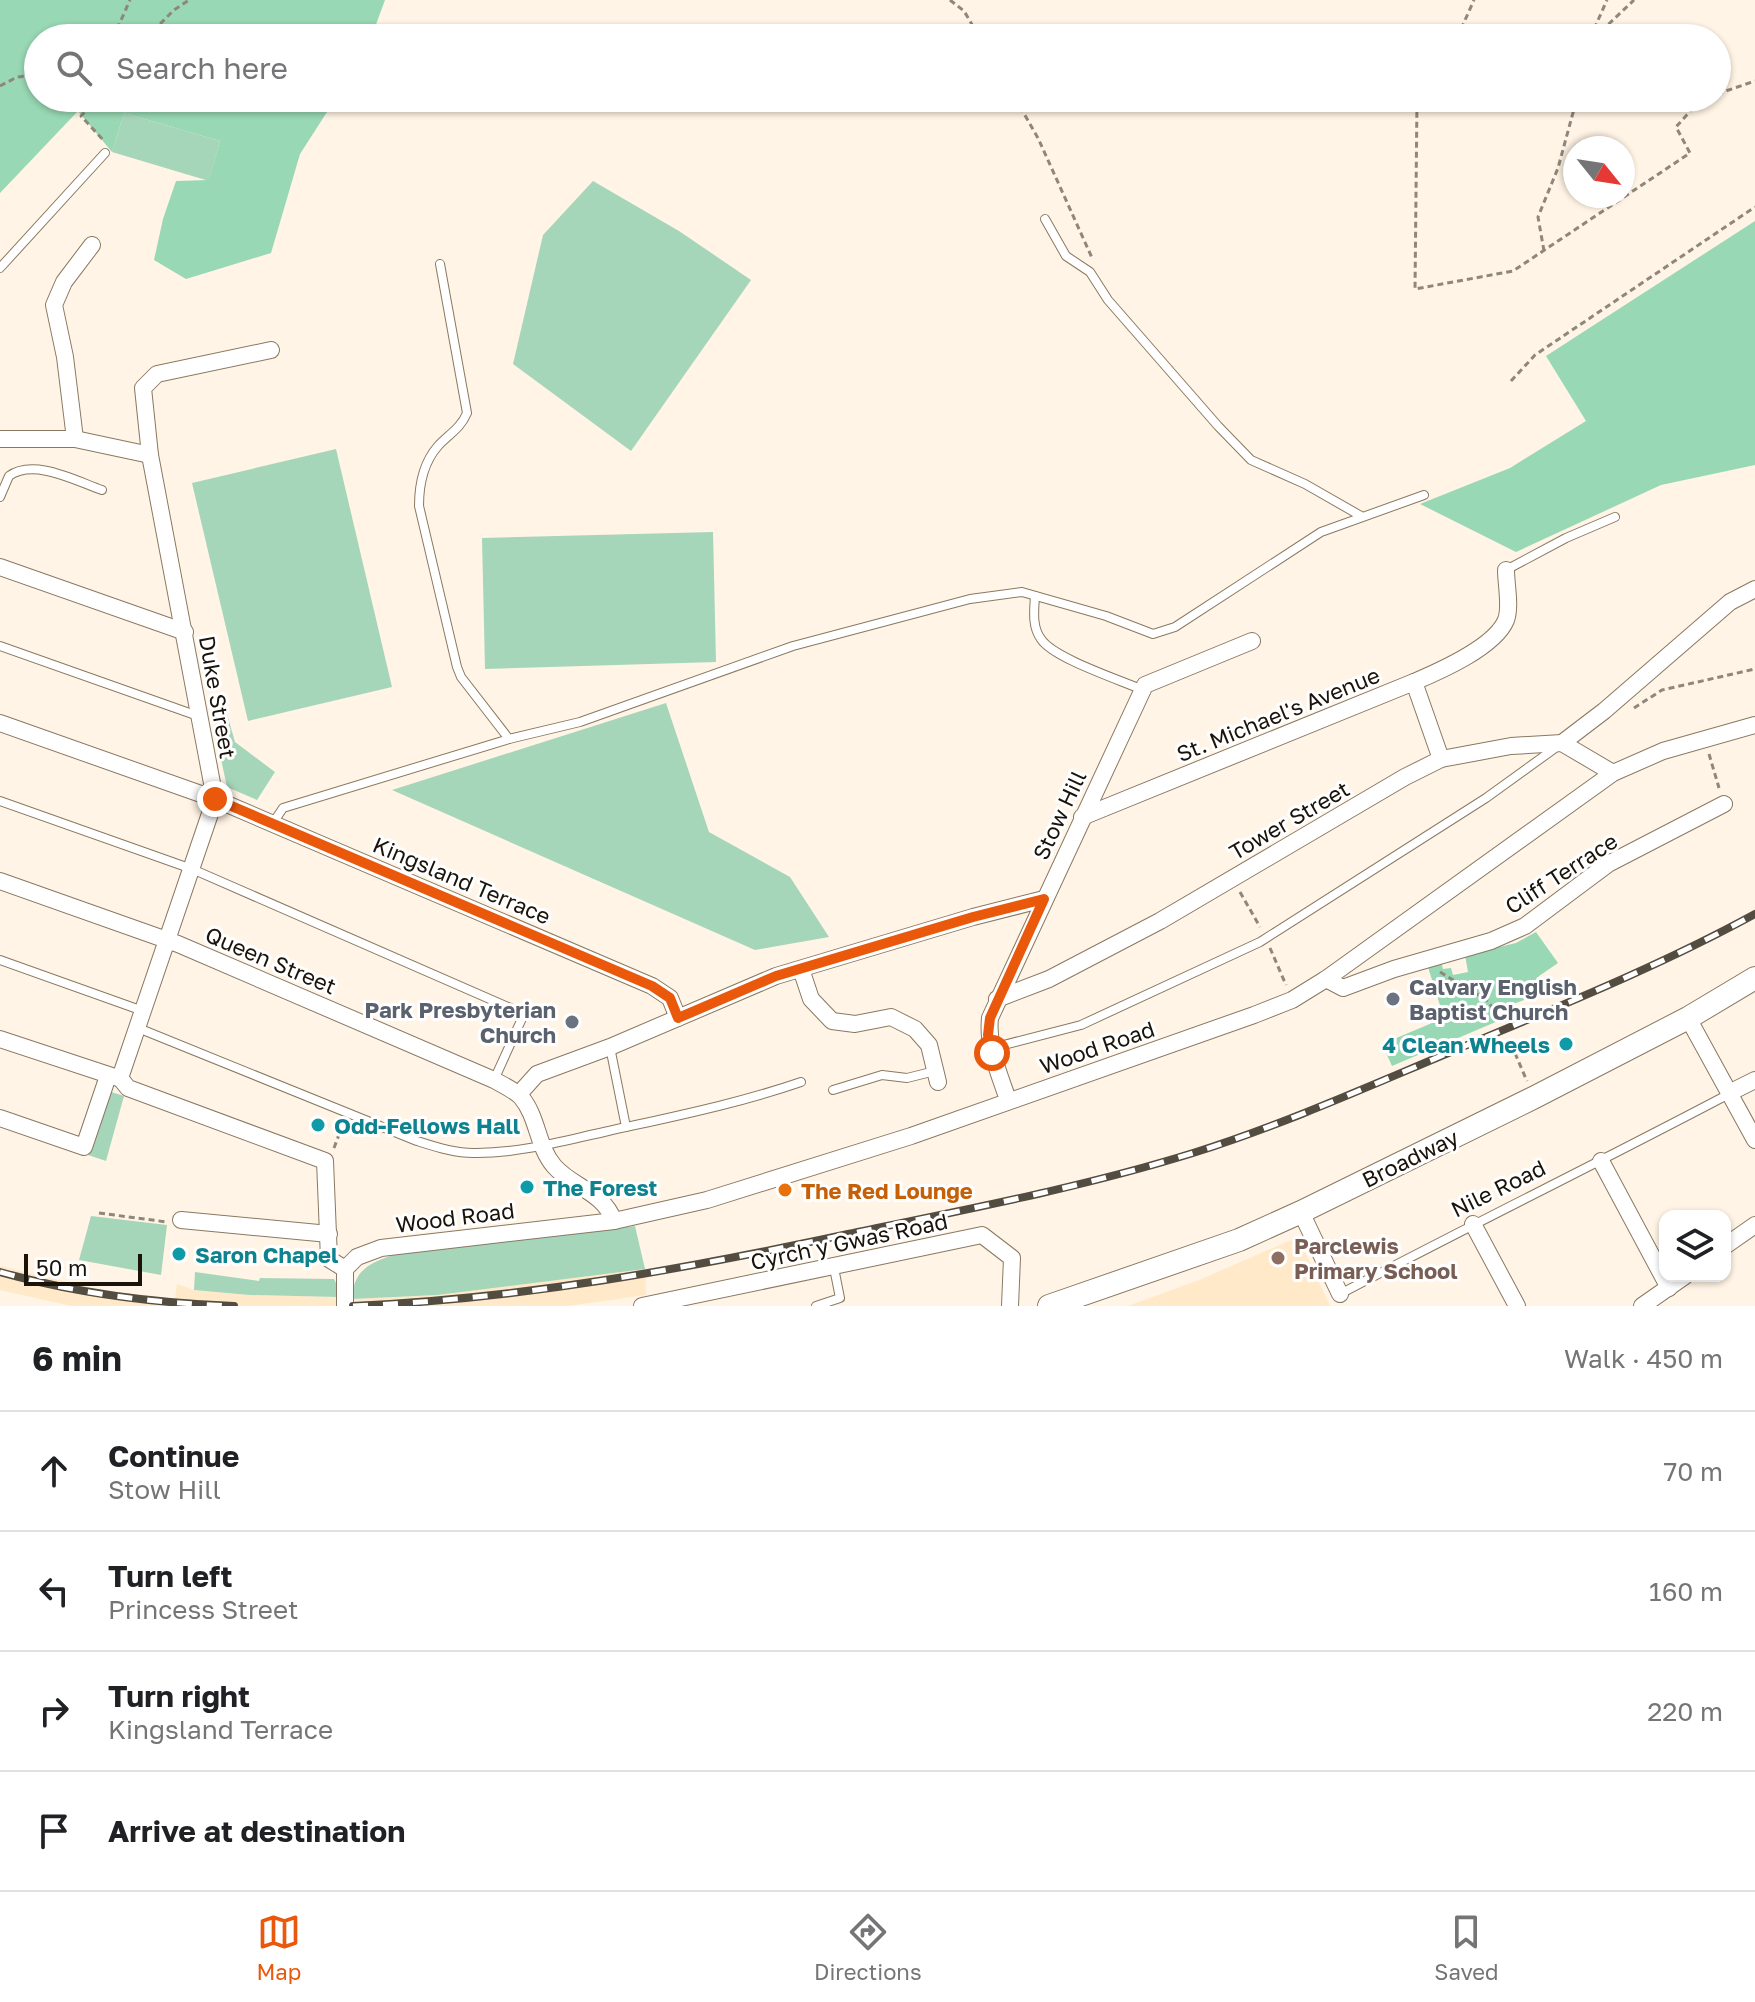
<!DOCTYPE html>
<html lang="en">
<head>
<meta charset="utf-8">
<style>
  body { margin:0; font-family:"Golos Text",sans-serif; background:#f2f2f2; color:#202124 }
  .controls { position:absolute; right:24px; bottom:24px; display:grid; overflow:hidden; border-radius:16px; box-shadow:0 2px 6px #0004 }
  .controls button { width:72px; height:72px; display:grid; place-items:center; padding:0; border:0; border-bottom:2px solid #e0e0e0; background:#fff; color:#202124; font:40px sans-serif }
  .compass { position:absolute; left:1563px; top:136px; width:72px; height:72px; border-radius:50%; background:#fff; box-shadow:0 2px 6px #0004; rotate:120deg }
  .scale { position:absolute; left:24px; bottom:20px; width:118px; box-sizing:border-box; padding-left:8px; border:4px solid #19130a; border-top:0; font-size:22px; line-height:28px; white-space:nowrap; color:#19130a; -webkit-text-stroke:6px #fff; paint-order:stroke }
  .stop { position:absolute; width:24px; height:24px; margin:-18px; border:6px solid #ea580c; border-radius:50%; background:#fff }
  .stop.end { background:#ea580c; border-color:#fff; box-shadow:0 2px 8px #0008 }
  .list { margin:0; padding:0; list-style:none }
  h2 { display:flex; justify-content:space-between; align-items:center; height:104px; margin:0; padding:0 32px; font-size:34px }
  h2 small { font-size:26px; font-weight:400; color:#757577 }
  .list li { display:grid; grid-template-columns:52px 1fr auto; gap:24px; align-items:center; box-sizing:border-box; height:120px; padding:0 32px; border-top:2px solid #e0e0e0 }
  .list b { display:block; font-size:30px; white-space:nowrap }
  .list p { margin:0; font-size:26px; white-space:nowrap; color:#757577 }
  .list em { font-size:26px; font-style:normal; color:#757577 }
  .icon { flex:none; width:44px; height:44px; fill:none; stroke:currentColor; stroke-width:2; stroke-linecap:round; stroke-linejoin:round }
  .map { position:relative; flex:none; width:1755px; height:1306px; overflow:hidden }
  .search { position:absolute; background:#fff; box-shadow:0 2px 6px #0004; left:24px; right:24px; top:24px; height:88px; display:flex; align-items:center; gap:20px; box-sizing:border-box; padding:0 28px; border-radius:44px; color:#757577; font-size:30px }
  .sheet { height:584px; background:#fff }
  nav { display:flex; justify-content:space-around; align-items:center; box-sizing:border-box; height:112px; border-top:2px solid #e0e0e0; background:#fff; font-size:22px; color:#757577 }
  nav a { display:grid; justify-items:center; gap:4px }
  nav .on { color:#ea580c }
  .map>svg:first-child { display:block }
  .built { fill:#ffe9c9 }
  .green { fill:#a6d6ba }
  .forest { fill:#98d8b4 }
  .lines { fill:none; stroke-linecap:round; stroke-linejoin:round }
  .lane-casing { stroke:#897962; stroke-width:10 }
  .street-casing { stroke:#897962; stroke-width:18 }
  .secondary-casing { stroke:#897962; stroke-width:24 }
  .path { stroke:#8f877a; stroke-width:3; stroke-dasharray:6 4; stroke-linecap:butt }
  .lane { stroke:#fff; stroke-width:8 }
  .street { stroke:#fff; stroke-width:16 }
  .secondary { stroke:#fff; stroke-width:22 }
  .rail-casing { stroke:#534c41; stroke-width:8 }
  .rail { stroke:#fff; stroke-width:5; stroke-dasharray:15; stroke-linecap:butt }
  .route { stroke:#ea580c; stroke-width:10 }
  .worship-dot { fill:#6b7280; stroke:#fff; stroke-width:3 }
  .culture-dot { fill:#0f9aa8; stroke:#fff; stroke-width:3 }
  .food-dot { fill:#e8710a; stroke:#fff; stroke-width:3 }
  .education-dot { fill:#8d6e63; stroke:#fff; stroke-width:3 }
  .labels { text-anchor:middle; dominant-baseline:central; stroke-width:6; stroke-linejoin:round; paint-order:stroke }
  .street-label { font-size:22px; fill:#19130a; stroke:#fff }
  .worship-label { font-size:22px; font-weight:bold; fill:#5b616d; stroke:#fff; text-anchor:start }
  .culture-label { font-size:22px; font-weight:bold; fill:#0d838f; stroke:#fff; text-anchor:start }
  .food-label { font-size:22px; font-weight:bold; fill:#c56008; stroke:#fff; text-anchor:start }
  .education-label { font-size:22px; font-weight:bold; fill:#785e54; stroke:#fff; text-anchor:start }
</style>
</head>
<body>
<div class="map">
<svg width="1755" height="1306" viewBox="0 0 1755 1306">
  <rect width="100%" height="100%" fill="#fff4e5"/>
  <g class="built">
    <path d="M1298 1237 1330 1306H1128L1199 1280Z"/>
    <path d="M0 1266 100 1290 175 1299 177 1284 194 1290 249 1295 338 1297V1306H72L0 1290Z"/>
    <path d="M645 1269 646 1295 568 1306H353L352 1299 437 1295Z"/>
  </g>
  <g class="green">
    <path d="M124 113 220 141 209 181 112 152Z"/>
    <path d="M593 181 679 231 751 280 631 451 513 364 543 235Z"/>
    <path d="M336 449 392 687 248 721 192 483Z"/>
    <path d="M713 532 716 662 485 669 482 538Z"/>
    <path d="M666 703 709 832 790 877 829 937 755 950 392 790Z"/>
    <path d="M227 714 235 742 275 772 257 800 227 787 214 727 219 718Z"/>
    <path d="M108 1091 124 1096 106 1161 85 1154Z"/>
    <path d="M91 1216 167 1225 161 1275 79 1260Z"/>
    <path d="M635 1226 645 1269 437 1295 352 1299C353 1271 369 1263 393 1255Z"/>
    <path d="M195 1272 259 1281 260 1278 334 1279 337 1285 338 1297 249 1295 194 1290Z"/>
  </g>
  <g class="forest">
    <path d="M0 0H385L371 38H38V98H336L300 154 271 253 186 279 154 260 163 219 176 181 209 180 220 141 124 113 112 152 78 111 0 193Z"/>
    <path d="M1755 221V465L1661 485 1516 552 1420 504 1510 468 1586 421 1546 356Z"/>
    <path d="M1536 932 1558 963 1539 976 1524 1000 1495 1011 1498 1021 1392 1066 1382 1044 1444 1018 1427 964 1441 961 1443 969 1451 968 1453 975 1468 972 1465 955 1516 943Z"/>
  </g>
  <g class="lines">
    <g class="lane-casing">
      <g id="lane">
        <path d="M1045 219 1066 256 1090 272 1108 300 1218 426 1251 460 1305 484 1361 516"/>
        <path d="M0 268 105 153"/>
        <path d="M0 497 9 476C34 458 76 481 102 490"/>
        <path d="M1506 570 1566 538 1615 517"/>
        <path d="M1035 596C1034 611 1032 627 1041 639 1053 658 1120 680 1143 690"/>
        <path d="M0 646 198 716"/>
        <path d="M509 739 580 722 793 646 970 599 1022 592 1106 616 1153 634 1175 627 1321 532 1424 495"/>
        <path d="M0 801 192 869 524 1014 494 1080"/>
        <path d="M273 823 283 808 509 739 461 677 457 667 419 506C419 484 423 463 438 446 448 435 461 428 467 413L440 264"/>
        <path d="M0 960 143 1011"/>
        <path d="M138 1028 417 1141C436 1147 457 1154 477 1153 520 1153 563 1141 604 1132 671 1117 737 1104 801 1082"/>
        <path d="M610 1047 626 1127"/>
        <path d="M992 1048 1081 1025 1260 942 1486 798 1558 746"/>
        <path d="M833 1090 882 1075 907 1078 935 1071"/>
        <path d="M1340 1294C1469 1226 1600 1162 1729 1094"/>
        <path d="M816 1306 840 1298 834 1268"/>
      </g>
    </g>
    <g class="street-casing">
      <g id="street">
        <path d="M0 439H75L150 455"/>
        <path d="M75 439 65 357 54 305 64 282 92 245"/>
        <path d="M0 567 185 632"/>
        <path d="M1414 682C1440 671 1495 647 1506 620 1511 607 1506 584 1506 570"/>
        <path d="M0 723 215 799 652 986 670 998 678 1018"/>
        <path d="M1562 743 1604 711 1730 602 1755 589"/>
        <path d="M1082 817 1414 682 1441 759"/>
        <path d="M0 881 178 944 494 1080C503 1085 514 1090 521 1097 538 1117 537 1146 554 1166 573 1188 603 1191 614 1221"/>
        <path d="M801 969 811 999 832 1021 855 1024 891 1017 915 1029 929 1045 938 1082"/>
        <path d="M1326 979 1343 988 1394 969 1491 941 1525 926 1608 864 1724 804"/>
        <path d="M997 999 1049 979 1160 921 1405 777 1441 759 1511 746 1562 743 1613 773"/>
        <path d="M1688 1018 1755 1140"/>
        <path d="M0 1039 118 1078"/>
        <path d="M120 1078 215 799 150 455 143 388 157 374 271 350"/>
        <path d="M120 1078 128 1088 325 1161 329 1259 345 1269"/>
        <path d="M1729 1093 1755 1080"/>
        <path d="M519 1094 537 1074 610 1047 776 976 973 917 1044 899"/>
        <path d="M1008 1100C999 1073 987 1047 990 1018L1145 685 1252 641"/>
        <path d="M0 1118 84 1147 108 1076"/>
        <path d="M1601 1161 1669 1288"/>
        <path d="M1301 1212 1340 1294"/>
        <path d="M181 1220 329 1234"/>
        <path d="M1473 1224 1517 1306"/>
        <path d="M1725 1246 1755 1225"/>
        <path d="M345 1269 357 1257 381 1248 614 1221 707 1200 911 1136 1254 1015 1292 1000 1326 979 1613 773 1663 751 1755 725"/>
        <path d="M345 1269V1306"/>
        <path d="M642 1306 982 1235 1012 1258 1010 1306"/>
        <path d="M1642 1306 1685 1276"/>
      </g>
    </g>
    <g class="secondary-casing">
      <path id="secondary" d="M1049 1306 1239 1240 1301 1212 1535 1097 1688 1018 1755 978"/>
    </g>
    <g class="path">
      <path d="M950 0 964 11 980 38"/>
      <path d="M113 38 130 0"/>
      <path d="M146 38 174 10 189 0"/>
      <path d="M1457 38 1474 0"/>
      <path d="M1590 38 1607 0"/>
      <path d="M1594 38 1634 0"/>
      <path d="M0 86 17 77 38 75"/>
      <path d="M1717 94 1755 81"/>
      <path d="M98 98 81 116 105 142"/>
      <path d="M1015 98 1038 138 1093 260"/>
      <path d="M1425 98 1417 100 1415 289 1513 271 1690 153 1676 127 1700 100 1706 98"/>
      <path d="M1544 251 1538 217 1558 168 1577 98"/>
      <path d="M1511 381 1535 355 1755 207"/>
      <path d="M1634 708 1662 690 1755 669"/>
      <path d="M1709 754 1719 788"/>
      <path d="M1240 892 1260 927"/>
      <path d="M1270 948 1286 985"/>
      <path d="M1440 972 1488 1001 1501 1021"/>
      <path d="M1511 1044 1527 1081"/>
      <path d="M334 1148 340 1132"/>
      <path d="M99 1213 167 1222"/>
    </g>
    <use href="#lane" class="lane"/>
    <use href="#street" class="street"/>
    <use href="#secondary" class="secondary"/>
    <g class="rail-casing">
      <g id="rail">
        <path d="M0 1272C78 1294 153 1303 234 1306"/>
        <path d="M353 1306C521 1299 684 1269 848 1234 963 1210 1080 1188 1193 1153 1282 1125 1367 1087 1453 1051 1555 1008 1658 967 1755 914"/>
      </g>
    </g>
    <use href="#rail" class="rail"/>
  </g>
  <g class="lines">
    <path class="route" d="M215 799 652 986 670 998 678 1018 776 976 973 917 1044 899 990 1018 988 1035 992 1053"/>
  </g>
  <g class="worship-dot">
    <circle cx="1393" cy="999" r="8"/>
    <circle cx="572" cy="1022" r="8"/>
  </g>
  <g class="culture-dot">
    <circle cx="1566" cy="1044" r="8"/>
    <circle cx="318" cy="1125" r="8"/>
    <circle cx="527" cy="1187" r="8"/>
    <circle cx="179" cy="1254" r="8"/>
  </g>
  <circle class="food-dot" cx="785" cy="1190" r="8"/>
  <circle class="education-dot" cx="1278" cy="1258" r="8"/>
  <g class="labels">
    <g class="street-label">
      <text transform="translate(218 697) rotate(80)">Duke Street</text>
      <text transform="translate(1278 714) rotate(-22)">St. Michael's Avenue</text>
      <text transform="translate(1059 815) rotate(-65)">Stow Hill</text>
      <text transform="translate(1289 820) rotate(-30)">Tower Street</text>
      <text transform="translate(1561 873) rotate(-33)">Cliff Terrace</text>
      <text transform="translate(462 880) rotate(23)">Kingsland Terrace</text>
      <text transform="translate(271 960) rotate(23)">Queen Street</text>
      <text transform="translate(1097 1047) rotate(-19)">Wood Road</text>
      <text transform="translate(1410 1158) rotate(-26)">Broadway</text>
      <text transform="translate(1498 1188) rotate(-26)">Nile Road</text>
      <text transform="translate(455 1217) rotate(-7)">Wood Road</text>
      <text transform="translate(849 1241) rotate(-12)">Cyrch y Gwas Road</text>
    </g>
    <g class="worship-label">
      <text x="1409" y="986">Calvary English<tspan x="1409" dy="25">Baptist Church</tspan></text>
      <text x="556" y="1009" text-anchor="end">Park Presbyterian<tspan x="556" dy="25">Church</tspan></text>
    </g>
    <g class="culture-label">
      <text x="1550" y="1044" text-anchor="end">4 Clean Wheels</text>
      <text x="334" y="1125">Odd-Fellows Hall</text>
      <text x="543" y="1187">The Forest</text>
      <text x="195" y="1254">Saron Chapel</text>
    </g>
    <g class="food-label">
      <text x="801" y="1190">The Red Lounge</text>
    </g>
    <g class="education-label">
      <text x="1294" y="1245">Parclewis<tspan x="1294" dy="25">Primary School</tspan></text>
    </g>
  </g>
</svg>
<div class="controls">
<button><svg class="icon" aria-label="layers" viewBox="0 0 24 24"><path d="M12 4l9 5-9 5-9-5zM3 14l9 5 9-5"/></svg></button>
</div>
<svg class="compass" viewBox="-18 -18 36 36"><path d="M0-13l5 13h-10z" fill="#e53935"/><path d="M0 13l5-13h-10z" fill="#757577"/></svg>
<div class="scale">50 m</div>
<div class="stop" style="left:992px;top:1053px"></div>
<div class="stop end" style="left:215px;top:799px"></div>
<div class="search"><svg class="icon" aria-label="search" viewBox="0 0 24 24"><circle cx="10" cy="10" r="6"/><path d="M15 15l6 6"/></svg>Search here</div>
</div>
<section class="sheet">
<h2>6 min<small>Walk · 450 m</small></h2>
<ul class="list">
<li><svg class="icon" aria-label="ahead" viewBox="0 0 24 24"><path d="M12 20V5M6 11l6-6 6 6"/></svg><div><b>Continue</b><p>Stow Hill</p></div><em>70 m</em></li>
<li><svg class="icon" aria-label="left" viewBox="0 0 24 24"><path d="M17 20v-9H6M10 6l-5 5 5 5"/></svg><div><b>Turn left</b><p>Princess Street</p></div><em>160 m</em></li>
<li><svg class="icon" aria-label="right" viewBox="0 0 24 24"><path d="M7 20v-9h11M14 6l5 5-5 5"/></svg><div><b>Turn right</b><p>Kingsland Terrace</p></div><em>220 m</em></li>
<li><svg class="icon" aria-label="arrive" viewBox="0 0 24 24"><path d="M6 21V4h12l-3 4 3 4H6"/></svg><div><b>Arrive at destination</b></div></li>
</ul>
</section>
<nav>
<a class="on"><svg class="icon" aria-label="map" viewBox="0 0 24 24"><path d="M3 6l6-2 6 2 6-2v14l-6 2-6-2-6 2zM9 4v14M15 6v14"/></svg>Map</a>
<a><svg class="icon" aria-label="directions" viewBox="0 0 24 24"><path d="M12 3l9 9-9 9-9-9zM9 14v-3h6M13 9l2 2-2 2"/></svg>Directions</a>
<a><svg class="icon" aria-label="saved" viewBox="0 0 24 24"><path d="M7 4h10v16l-5-4-5 4z"/></svg>Saved</a>
</nav>
</body>
</html>
